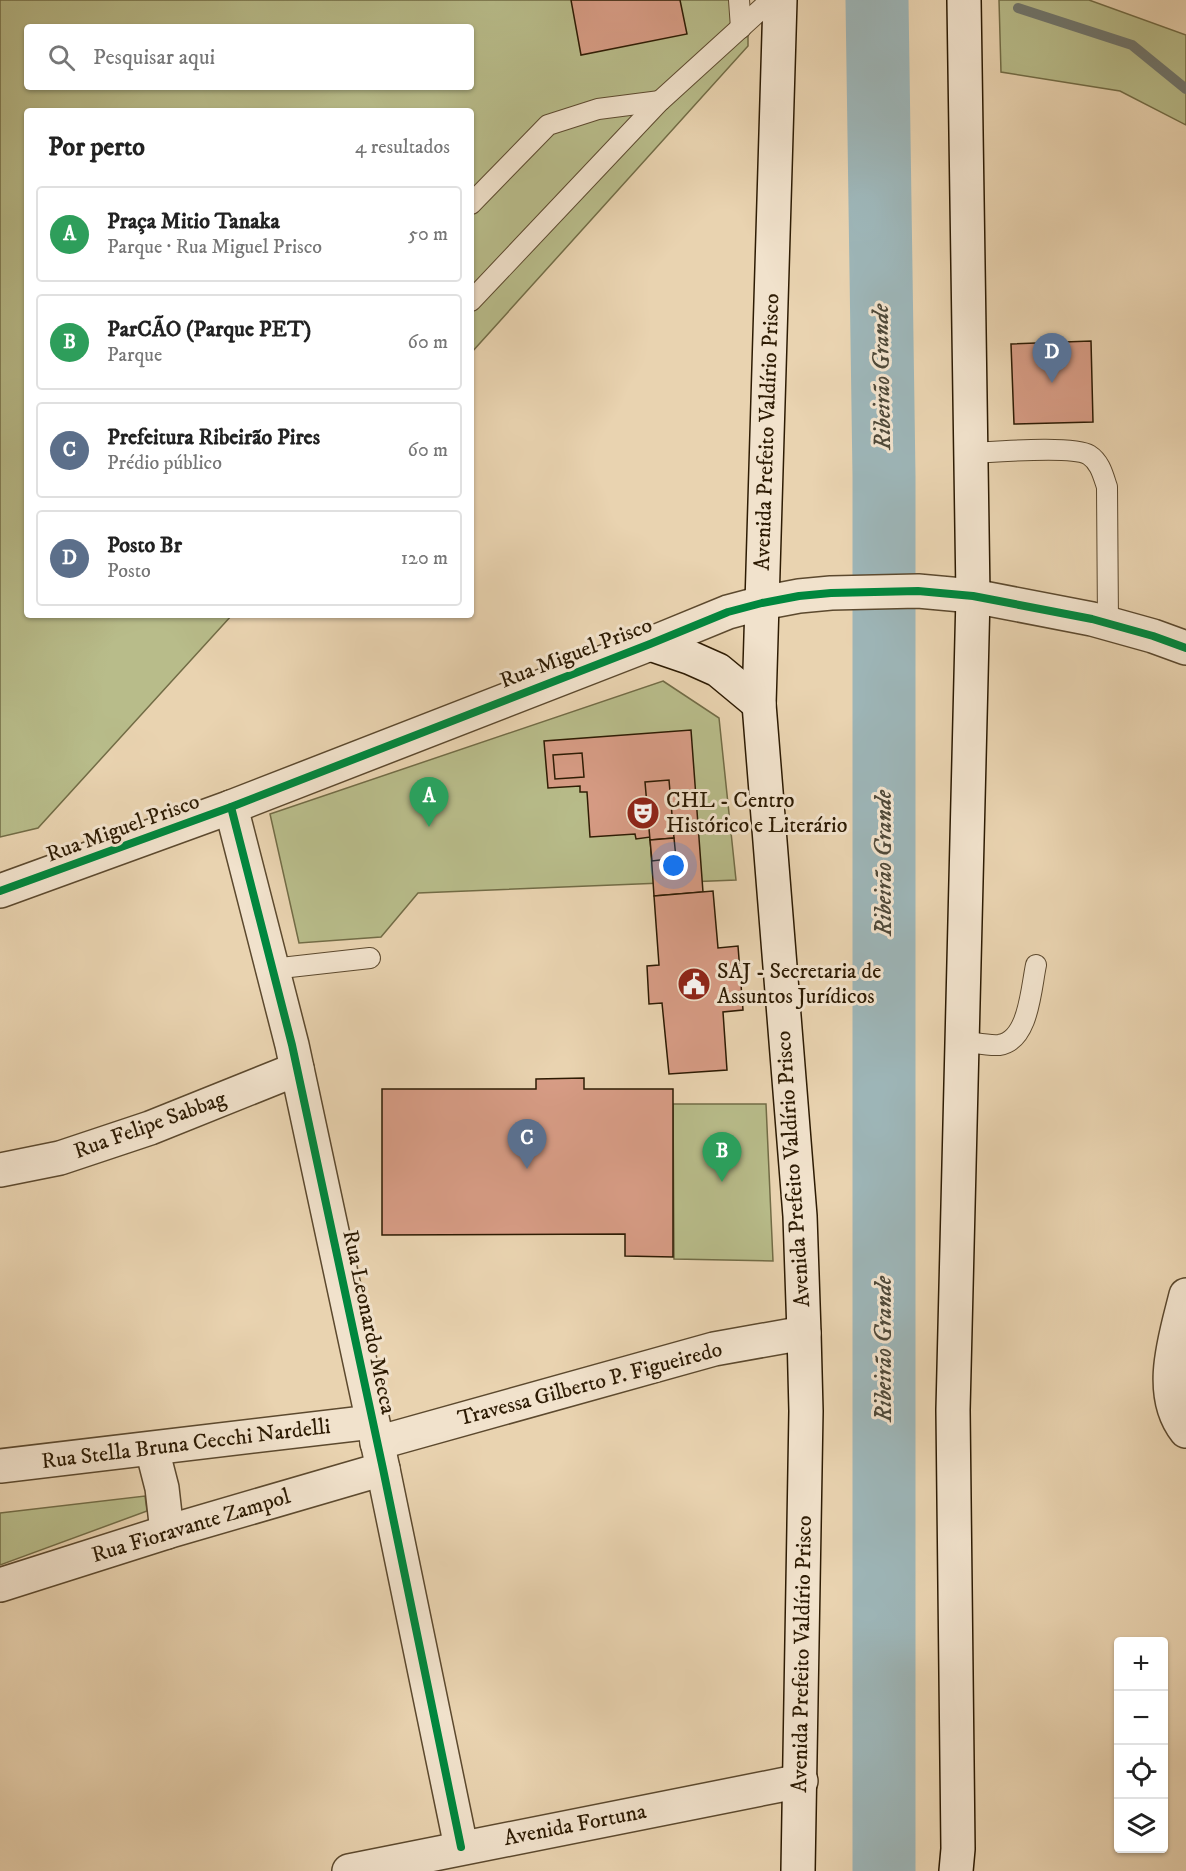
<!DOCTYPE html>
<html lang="pt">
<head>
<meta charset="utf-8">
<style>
  body { margin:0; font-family:"IM FELL DW Pica",serif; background:#f2f2f2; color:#222 }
  .controls { position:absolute; right:18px; bottom:18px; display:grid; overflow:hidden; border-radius:6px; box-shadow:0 2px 4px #0004 }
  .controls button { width:54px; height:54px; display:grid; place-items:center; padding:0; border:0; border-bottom:2px solid #e0e0e0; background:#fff; color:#222; font:30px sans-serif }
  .you { position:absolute; left:674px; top:866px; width:21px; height:21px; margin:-15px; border:4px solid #fff; border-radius:50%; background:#1a73e8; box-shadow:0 0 0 9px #1a73e833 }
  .badge { display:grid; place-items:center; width:39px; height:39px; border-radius:50%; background:#ea580c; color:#fff; font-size:20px; font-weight:700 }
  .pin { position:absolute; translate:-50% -50px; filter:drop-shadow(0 2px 3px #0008) }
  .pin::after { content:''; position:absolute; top:32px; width:21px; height:18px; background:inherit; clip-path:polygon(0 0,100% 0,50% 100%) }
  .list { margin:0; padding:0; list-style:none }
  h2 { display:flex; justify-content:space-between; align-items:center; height:78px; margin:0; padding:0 24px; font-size:26px }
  h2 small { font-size:20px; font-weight:400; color:#767676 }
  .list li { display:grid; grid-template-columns:39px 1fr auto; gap:18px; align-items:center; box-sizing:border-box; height:96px; margin:0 12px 12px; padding:0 12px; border:2px solid #e0e0e0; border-radius:6px }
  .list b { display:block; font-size:22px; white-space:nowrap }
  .list p { margin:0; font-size:20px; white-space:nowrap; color:#767676 }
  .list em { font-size:20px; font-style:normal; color:#767676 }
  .icon { flex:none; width:33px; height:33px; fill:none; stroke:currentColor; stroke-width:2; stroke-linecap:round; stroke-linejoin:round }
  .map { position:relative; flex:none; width:1186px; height:1871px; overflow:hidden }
  .search { position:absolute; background:#fff; box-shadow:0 2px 4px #0004; left:24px; top:24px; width:450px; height:66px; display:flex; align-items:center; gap:15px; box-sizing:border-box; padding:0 21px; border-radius:6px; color:#767676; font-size:22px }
  .panel { position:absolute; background:#fff; box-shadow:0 2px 4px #0004; left:24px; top:108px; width:450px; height:510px; border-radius:6px }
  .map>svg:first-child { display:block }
  .green { fill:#b8bc8a; stroke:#726c46; stroke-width:1.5; fill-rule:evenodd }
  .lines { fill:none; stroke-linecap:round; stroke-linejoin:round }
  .stream { stroke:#70776f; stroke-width:10 }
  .river { stroke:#9db5b7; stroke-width:63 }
  .building { fill:#d79c85; stroke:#2d1b03; stroke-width:1.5 }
  .service-casing { stroke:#5c492e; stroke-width:22 }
  .minor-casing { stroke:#5c492e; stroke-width:36 }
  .tertiary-casing { stroke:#5c492e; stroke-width:36 }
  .secondary-casing { stroke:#2d1b03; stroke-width:36 }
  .service { stroke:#f1e2cc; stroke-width:20 }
  .minor { stroke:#f1e2cc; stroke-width:33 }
  .tertiary { stroke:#f1e2cc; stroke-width:33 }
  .secondary { stroke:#f1e2cc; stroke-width:33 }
  .cycleway-casing { stroke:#f1e2cc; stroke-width:11 }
  .cycleway { stroke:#00873e; stroke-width:8 }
  .labels { text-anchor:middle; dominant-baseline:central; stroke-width:6; stroke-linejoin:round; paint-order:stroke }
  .street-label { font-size:22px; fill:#2d1b03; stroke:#f1e2cc }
  .poi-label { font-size:22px; fill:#2d1b03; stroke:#f1e2cc; text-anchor:start }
  .water-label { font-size:24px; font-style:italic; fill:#4f4939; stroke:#f1e2cc }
</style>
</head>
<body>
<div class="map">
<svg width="1186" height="1871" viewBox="0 0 1186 1871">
  <rect width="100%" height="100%" fill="#e9d3b0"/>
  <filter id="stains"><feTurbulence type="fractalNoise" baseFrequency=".00333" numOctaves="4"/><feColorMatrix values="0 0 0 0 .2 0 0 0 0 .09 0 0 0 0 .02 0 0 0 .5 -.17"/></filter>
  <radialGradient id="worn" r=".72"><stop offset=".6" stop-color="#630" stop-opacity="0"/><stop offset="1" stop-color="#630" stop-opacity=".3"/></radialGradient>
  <g class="green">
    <path d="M0 0H748V46L471 353V111H27V615H232L38 828 0 837ZM27 27H471V87H27Z"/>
    <path d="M999 0H1089L1186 35V125L1120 91 1001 72Z"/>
    <path d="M663 681 719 718 736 880 418 893 381 937 299 943 270 814Z"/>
    <path d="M673 1104H766L773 1261 674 1259Z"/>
    <path d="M145 1496 147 1511 0 1565V1513Z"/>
  </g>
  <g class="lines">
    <path class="stream" d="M1018 8 1132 45 1186 89"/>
    <path class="river" d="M877 0 884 476V1871"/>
  </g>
  <g class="building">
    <path d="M571 0H680L687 34 581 55Z"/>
    <path d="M1091 341 1093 422 1014 424 1011 344Z"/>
    <path d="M691 730 703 892 654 896 650 837 636 839 635 834 590 837 587 792H580V786L548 788 544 741Z"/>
    <path d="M582 753 584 777 555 779 553 755Z"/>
    <path d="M669 780 674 838 650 840 645 782Z"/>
    <path d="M674 838 676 858 652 861 650 840Z"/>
    <path d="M713 891 718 948 738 946 743 1010 723 1012 727 1070 669 1074 662 1003 649 1004 647 966 659 965 654 896Z"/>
    <path d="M584 1078V1089H673V1257L625 1256V1234L382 1235V1089H536V1079Z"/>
  </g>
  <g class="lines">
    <g class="service-casing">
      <g id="service">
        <path d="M739 0 741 28"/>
        <path d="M471 204 548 125 598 109 660 101"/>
        <path d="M471 301 660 101 771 0"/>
        <path d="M971 453C993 452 1073 445 1089 455 1100 462 1103 475 1107 487L1108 623"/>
        <path d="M272 969 370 958"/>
        <path d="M961 1041C973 1042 987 1046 999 1045 1029 1041 1031 988 1036 965"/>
      </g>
    </g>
    <g class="minor-casing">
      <g id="minor">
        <path d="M231 807 292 1045 383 1469 461 1847"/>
        <path d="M0 1170 60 1158 150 1128 297 1069"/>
        <path d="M1186 1295C1176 1336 1156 1393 1186 1431"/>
        <path d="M377 1443 714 1349 804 1333"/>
        <path d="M152 1449 162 1488 167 1532"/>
        <path d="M0 1466 372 1422"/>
        <path d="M0 1585 167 1532 383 1469"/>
        <path d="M349 1871 801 1781"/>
      </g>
    </g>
    <g class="tertiary-casing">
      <path id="tertiary" d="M0 891 231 807 650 644 728 612 762 603 799 596 831 593 918 591 973 596 1092 619 1153 636 1186 648"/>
    </g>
    <g class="secondary-casing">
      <g id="secondary">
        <path d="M780 0 759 704 800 1216 804 1333 806 1411 798 1871"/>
        <path d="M650 644 691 658 718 670 759 704"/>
        <path d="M956 1871 958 1849 953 1410 973 596 964 0"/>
      </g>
    </g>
    <use href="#service" class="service"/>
    <use href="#minor" class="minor"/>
    <use href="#tertiary" class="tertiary"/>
    <use href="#secondary" class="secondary"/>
    <g class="cycleway-casing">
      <g id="cycleway">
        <path d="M231 807 292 1045 383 1469 461 1847"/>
        <path d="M0 891 231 807 650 644 728 612 762 603 799 596 831 593 918 591 973 596 1092 619 1153 636 1186 648"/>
      </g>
    </g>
    <use href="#cycleway" class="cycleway"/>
  </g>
  <defs>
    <g id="theatre-disc" transform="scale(1.725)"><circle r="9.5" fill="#8f2418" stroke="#f1e2cc"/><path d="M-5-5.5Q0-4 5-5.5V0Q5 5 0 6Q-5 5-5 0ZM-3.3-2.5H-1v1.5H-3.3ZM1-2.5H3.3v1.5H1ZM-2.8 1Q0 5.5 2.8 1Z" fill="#fff"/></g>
    <g id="civic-disc" transform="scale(1.725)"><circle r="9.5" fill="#8f2418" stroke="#f1e2cc"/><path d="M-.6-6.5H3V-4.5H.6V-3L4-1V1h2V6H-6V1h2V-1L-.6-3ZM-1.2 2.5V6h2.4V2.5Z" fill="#fff"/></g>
  </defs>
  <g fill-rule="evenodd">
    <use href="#theatre-disc" x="643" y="813"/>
    <use href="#civic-disc" x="694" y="984"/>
  </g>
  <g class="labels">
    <g class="street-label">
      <text transform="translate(767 432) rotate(-88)">Avenida Prefeito Valdírio Prisco</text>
      <text transform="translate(576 653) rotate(-21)">Rua Miguel Prisco</text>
      <text transform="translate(123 828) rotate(-20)">Rua Miguel Prisco</text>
      <text transform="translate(150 1125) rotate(-20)">Rua Felipe Sabbag</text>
      <text transform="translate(793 1169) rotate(-94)">Avenida Prefeito Valdírio Prisco</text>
      <text transform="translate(369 1322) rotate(78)">Rua Leonardo Mecca</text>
      <text transform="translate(590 1384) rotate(-15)">Travessa Gilberto P. Figueiredo</text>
      <text transform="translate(186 1444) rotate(-7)">Rua Stella Bruna Cecchi Nardelli</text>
      <text transform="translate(191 1526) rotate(-17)">Rua Fioravante Zampol</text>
      <text transform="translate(802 1654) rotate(-89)">Avenida Prefeito Valdírio Prisco</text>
      <text transform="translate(575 1825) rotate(-11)">Avenida Fortuna</text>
    </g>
    <g class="poi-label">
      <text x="666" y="800">CHL - Centro<tspan x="666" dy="25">Histórico e Literário</tspan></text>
      <text x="717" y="971">SAJ - Secretaria de<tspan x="717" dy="25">Assuntos Jurídicos</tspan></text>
    </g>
    <g class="water-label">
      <text transform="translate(882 377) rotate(-91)">Ribeirão Grande</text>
      <text transform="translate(884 863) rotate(-90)">Ribeirão Grande</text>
      <text transform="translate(884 1349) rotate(-90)">Ribeirão Grande</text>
    </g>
  </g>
  <rect width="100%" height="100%" filter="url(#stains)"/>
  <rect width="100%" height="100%" fill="url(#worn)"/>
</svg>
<div class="controls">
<button>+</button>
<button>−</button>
<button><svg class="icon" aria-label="locate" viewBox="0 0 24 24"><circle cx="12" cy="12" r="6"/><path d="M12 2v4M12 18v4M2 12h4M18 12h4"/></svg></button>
<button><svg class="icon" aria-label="layers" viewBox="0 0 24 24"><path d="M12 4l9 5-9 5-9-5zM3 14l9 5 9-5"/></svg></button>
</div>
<div class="you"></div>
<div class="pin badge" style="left:429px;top:827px;background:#2e9e5b">A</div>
<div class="pin badge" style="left:722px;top:1182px;background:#2e9e5b">B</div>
<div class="pin badge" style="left:527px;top:1169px;background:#5c6f8a">C</div>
<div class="pin badge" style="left:1052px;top:383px;background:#5c6f8a">D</div>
<div class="search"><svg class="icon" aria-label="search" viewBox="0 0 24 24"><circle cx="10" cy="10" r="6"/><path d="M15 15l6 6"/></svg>Pesquisar aqui</div>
<section class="panel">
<h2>Por perto<small>4 resultados</small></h2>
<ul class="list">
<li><span class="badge" style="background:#2e9e5b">A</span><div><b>Praça Mitio Tanaka</b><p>Parque · Rua Miguel Prisco</p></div><em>50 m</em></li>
<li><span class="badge" style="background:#2e9e5b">B</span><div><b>ParCÃO (Parque PET)</b><p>Parque</p></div><em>60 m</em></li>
<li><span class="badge" style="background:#5c6f8a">C</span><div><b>Prefeitura Ribeirão Pires</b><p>Prédio público</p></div><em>60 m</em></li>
<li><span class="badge" style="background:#5c6f8a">D</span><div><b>Posto Br</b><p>Posto</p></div><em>120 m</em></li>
</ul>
</section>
</div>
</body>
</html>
